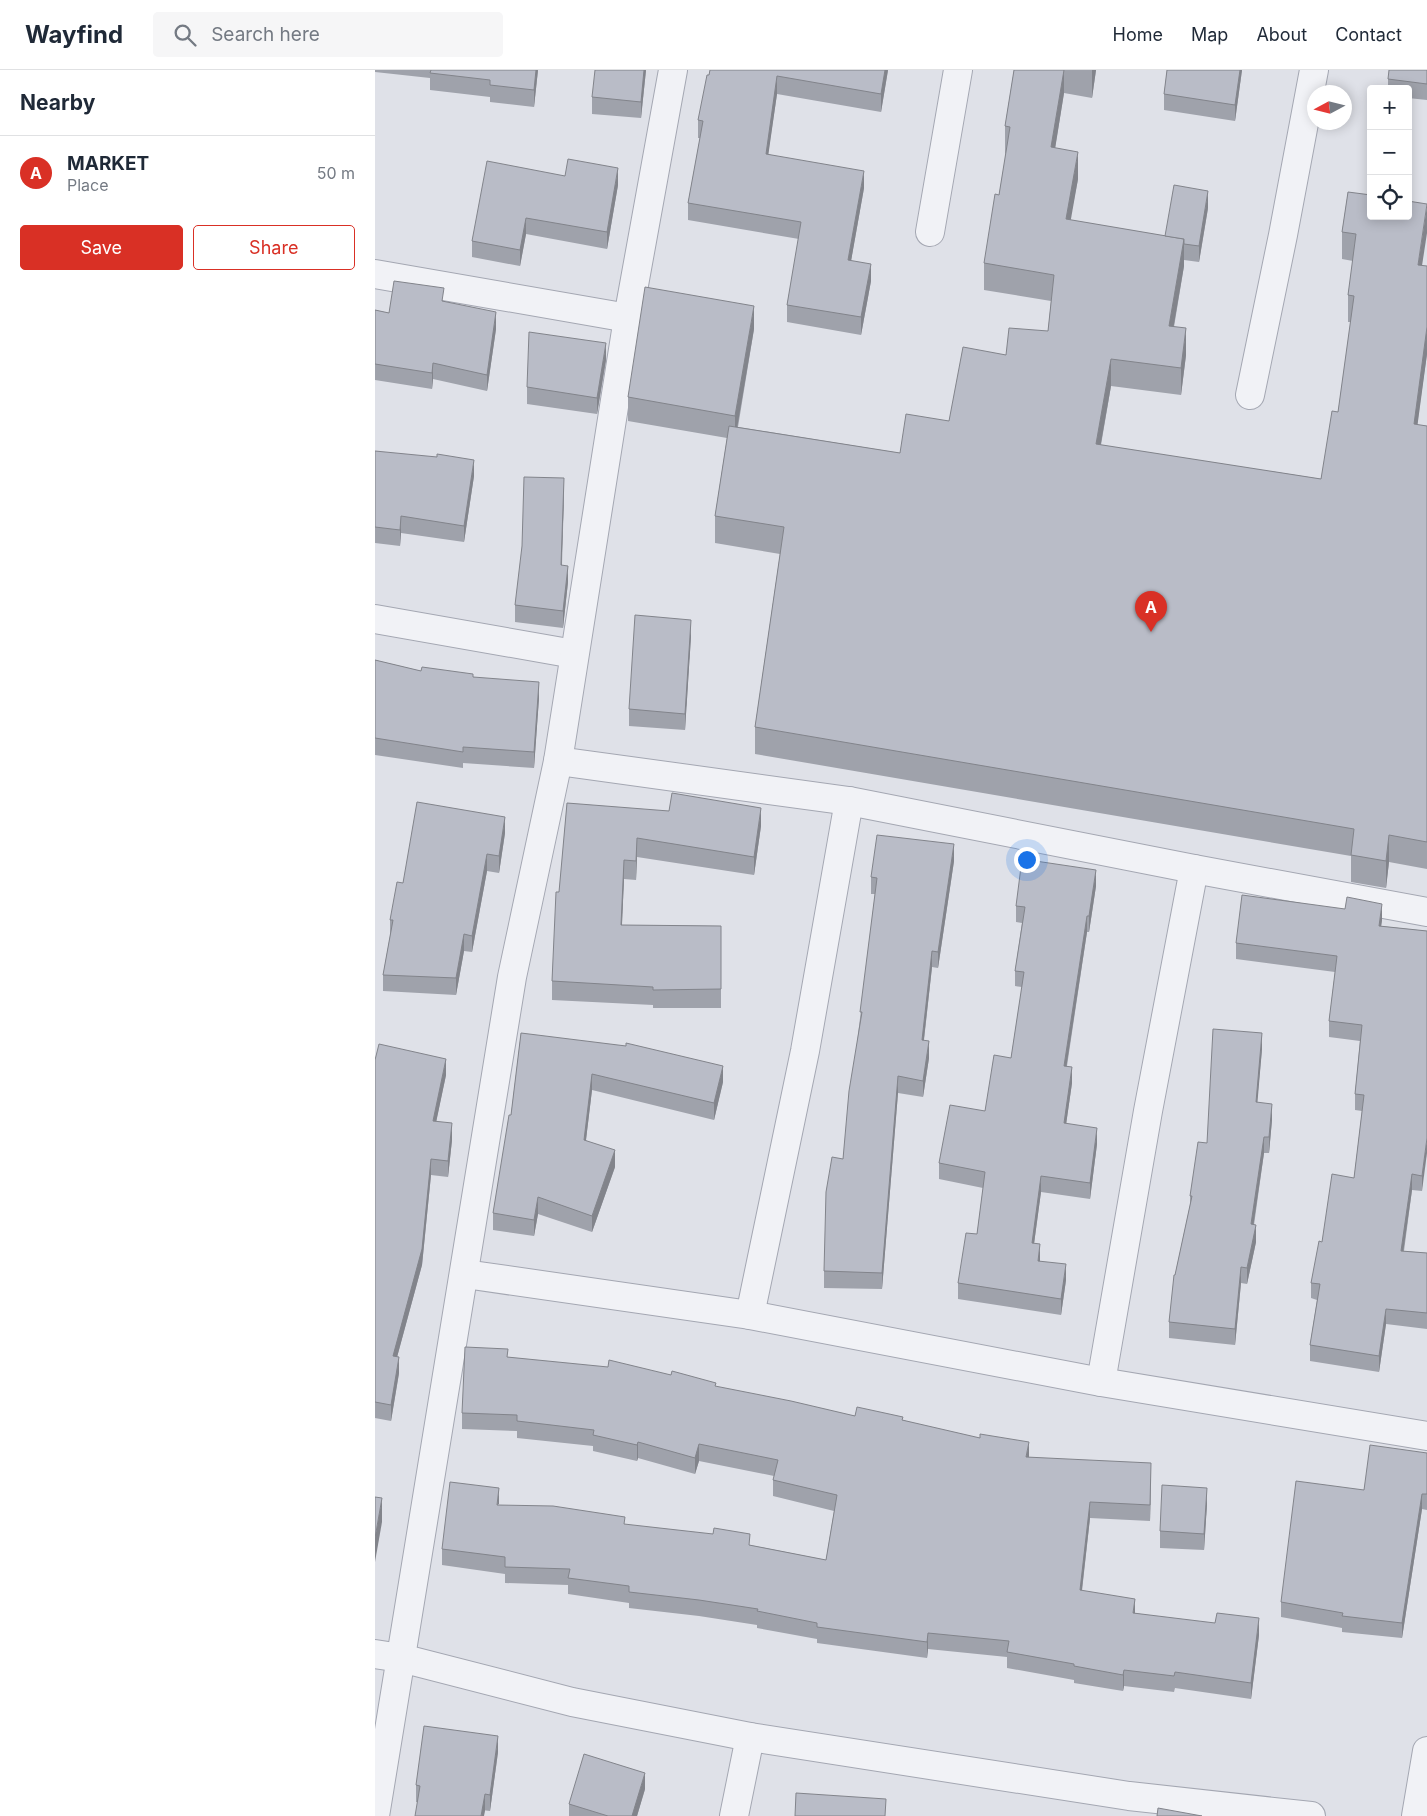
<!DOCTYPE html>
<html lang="en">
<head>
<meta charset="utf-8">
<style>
  body { margin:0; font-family:Inter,sans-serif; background:#f6f6f7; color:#1f2937 }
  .controls { position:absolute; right:15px; top:15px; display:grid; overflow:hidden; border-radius:5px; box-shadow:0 2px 12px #0003 }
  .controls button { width:45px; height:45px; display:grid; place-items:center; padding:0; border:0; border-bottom:1px solid #e0e1e3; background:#fff; color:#1f2937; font:25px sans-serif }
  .compass { position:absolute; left:932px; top:15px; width:45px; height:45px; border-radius:50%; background:#fff; box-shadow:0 2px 12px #0003; rotate:263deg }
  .you { position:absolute; left:651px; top:789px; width:18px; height:18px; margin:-12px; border:4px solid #fff; border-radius:50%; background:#1a73e8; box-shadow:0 0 0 8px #1a73e833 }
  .badge { display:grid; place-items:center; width:32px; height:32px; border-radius:50%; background:#d93025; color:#fff; font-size:16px; font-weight:700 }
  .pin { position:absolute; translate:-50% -41px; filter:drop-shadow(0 1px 2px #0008) }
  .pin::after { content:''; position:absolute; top:26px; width:18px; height:15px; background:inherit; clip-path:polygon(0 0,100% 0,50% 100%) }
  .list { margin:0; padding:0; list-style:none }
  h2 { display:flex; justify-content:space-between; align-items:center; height:65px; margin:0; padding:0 20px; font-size:21px }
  h2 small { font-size:16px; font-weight:400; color:#747a83 }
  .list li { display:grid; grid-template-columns:32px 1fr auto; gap:15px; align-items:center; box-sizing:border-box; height:75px; padding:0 20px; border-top:1px solid #e0e1e3 }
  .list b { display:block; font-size:19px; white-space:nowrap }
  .list p { margin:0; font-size:16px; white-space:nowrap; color:#747a83 }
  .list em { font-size:16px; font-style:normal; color:#747a83 }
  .actions { display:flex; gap:10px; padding:15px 20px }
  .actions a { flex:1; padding:11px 0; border:1px solid #d93025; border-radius:5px; text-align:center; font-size:18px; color:#d93025 }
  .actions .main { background:#d93025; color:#fff }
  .icon { flex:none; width:28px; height:28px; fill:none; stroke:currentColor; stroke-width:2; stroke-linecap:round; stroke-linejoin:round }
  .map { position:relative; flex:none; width:1052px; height:1746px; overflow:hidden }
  header { display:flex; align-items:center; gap:30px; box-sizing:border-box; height:70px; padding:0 25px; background:#fff; border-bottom:1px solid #e0e1e3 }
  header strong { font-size:24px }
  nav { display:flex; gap:28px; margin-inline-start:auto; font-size:18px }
  .search { width:350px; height:45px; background:#f6f6f7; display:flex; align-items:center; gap:12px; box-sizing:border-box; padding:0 18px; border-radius:5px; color:#747a83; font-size:19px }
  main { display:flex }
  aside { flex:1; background:#fff }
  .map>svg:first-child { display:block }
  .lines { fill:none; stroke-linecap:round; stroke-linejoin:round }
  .street-casing { stroke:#a4a7b2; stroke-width:30 }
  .street { stroke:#f1f2f6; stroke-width:28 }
  .wall { fill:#9fa2ab }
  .shaded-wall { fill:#82848b }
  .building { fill:#b9bcc7; stroke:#82848b }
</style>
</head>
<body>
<header>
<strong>Wayfind</strong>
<div class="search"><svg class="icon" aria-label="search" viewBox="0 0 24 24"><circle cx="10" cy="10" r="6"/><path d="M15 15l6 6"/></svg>Search here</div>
<nav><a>Home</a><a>Map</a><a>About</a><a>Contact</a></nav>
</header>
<main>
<aside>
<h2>Nearby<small></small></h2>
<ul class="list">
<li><span class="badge">A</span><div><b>MARKET</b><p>Place</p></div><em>50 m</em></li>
</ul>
<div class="actions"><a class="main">Save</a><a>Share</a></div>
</aside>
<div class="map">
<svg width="1052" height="1746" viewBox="0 0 1052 1746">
  <rect width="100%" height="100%" fill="#dfe1e8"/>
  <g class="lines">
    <g class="street-casing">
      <g id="street">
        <path d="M555 162 583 0"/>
        <path d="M0 204 253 248"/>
        <path d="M875 325 908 165 939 0"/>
        <path d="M0 549 199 584"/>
        <path d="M183 691 474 731 819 799 1052 842"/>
        <path d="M90 1204 375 1245 726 1312 1052 1366"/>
        <path d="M375 1245 430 981 474 731"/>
        <path d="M726 1312 773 1041 819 799"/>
        <path d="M0 1584 26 1588 197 1632 375 1667 754 1726 936 1746"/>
        <path d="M0 1746 137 907 183 691 253 248 298 0"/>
        <path d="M359 1746 375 1667"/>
        <path d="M1041 1746 1052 1681"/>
      </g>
    </g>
    <use href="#street" class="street"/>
  </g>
  <g class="wall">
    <path d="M0 0H163L159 37 115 32V27L55 20V8L0 2Z"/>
    <path d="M271 0 266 48 217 44V27Z"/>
    <path d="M335 0H513L506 42 402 24 393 84 489 118 476 191 496 211 486 265 412 252V235L424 169 313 150V133L325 68H323V50Z"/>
    <path d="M639 0H721L717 28 689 23 680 78 703 109 695 150 790 166 833 138 824 192 809 190V196L799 257 811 285 806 325 736 316 726 375 946 409 963 342 976 252H973V225L978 191 967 189V162L973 122 1047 196H1052V284L1042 355 1052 356V799L1014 792 1011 818 976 812V786L380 684V657L405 484 340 473V446L352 368 253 351V327L379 259 363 357 525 383 574 351 631 285 673 261 676 231 609 220V193L624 125 631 84 630 83V56Z"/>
    <path d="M792 0H867L860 51 789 40V24Z"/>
    <path d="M1052 0V30L1033 28V19H1013V9Z"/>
    <path d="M190 106 243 115 232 179 151 164 145 196 97 187V171Z"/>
    <path d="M69 231 121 259 112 321 58 309 57 319 0 310V240L14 243Z"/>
    <path d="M231 290 222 344 152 334V317Z"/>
    <path d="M0 381 99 406 89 472 26 463 25 476 0 473Z"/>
    <path d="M189 425 187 495 193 512 188 558 140 552V535Z"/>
    <path d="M316 566 310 660 254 656V639Z"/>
    <path d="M0 590 46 601 98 607 164 628 159 698 88 693V698L0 685Z"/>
    <path d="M192 733 386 756 379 805 262 787 261 810 249 809 247 855 346 856V938H278V935L177 930V911Z"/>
    <path d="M130 763 124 803 112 801 97 882 89 881 81 925 8 921V905L15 866V850L28 813Z"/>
    <path d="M579 791 563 898 557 897 549 970 554 988 548 1027 523 1023 507 1219 449 1218V1201L468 1089 500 824H496V807Z"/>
    <path d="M721 816 714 862H712L692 996 697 1013 691 1054 722 1074 715 1129 666 1122 659 1173 665 1191 691 1210 686 1245 583 1229V1213L602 1164 608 1118 564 1109V1093L610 1041 636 988 647 917 640 916V901L647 853 641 852V836Z"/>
    <path d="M1007 850 1006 856 1052 861 1047 1121 1037 1120 1029 1181 1052 1183V1259L1011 1254 1004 1302 935 1291V1275L942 1230 936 1228V1213L947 1172 979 1108 987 1041 980 1040V1024L985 971 954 967V951L960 902 861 889V873Z"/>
    <path d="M146 963 348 1012 339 1050 217 1020 211 1070 240 1097 217 1162 163 1144 159 1166 118 1160V1143L136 1045Z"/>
    <path d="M887 979 882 1032 897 1050 894 1083H889L879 1155 881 1172 872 1214 866 1213 860 1275 794 1268V1252L800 1205 815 1135V1126L832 1073Z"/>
    <path d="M0 990 71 1005 61 1052 77 1070 73 1107 56 1105 47 1195 22 1287 24 1303 16 1351 0 1348Z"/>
    <path d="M133 1287 341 1317 480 1346 528 1350 654 1387 776 1409 775 1451 715 1448 707 1521 760 1543 884 1565 876 1629 800 1618 799 1622 749 1616 748 1621 699 1613V1610L632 1598V1587L553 1579 552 1588 442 1573V1569L382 1558V1555L324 1546 254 1538V1533L193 1524V1515L130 1513V1504L67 1495V1479L124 1435 375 1475 451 1490 459 1441 398 1426V1410L399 1406 324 1391 320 1404 263 1388 262 1391 218 1381V1376L142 1368V1361L87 1359V1343Z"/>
    <path d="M1052 1383V1440L1047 1439 1027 1568 967 1562V1558L906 1547V1532L989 1420Z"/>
    <path d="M832 1434 829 1480 785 1478V1461Z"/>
    <path d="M123 1682 115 1741 41 1732V1715Z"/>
    <path d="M270 1719 262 1746H194V1734Z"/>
  </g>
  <g class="shaded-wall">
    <path d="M161 0H163L159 37V20Z"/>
    <path d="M269 0H271L266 48V32Z"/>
    <path d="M510 0H513L506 42V24Z"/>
    <path d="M689 0V23L676 104V77Z"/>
    <path d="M717 0H721L717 28Z"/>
    <path d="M865 0H867L860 51V35Z"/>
    <path d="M402 6V24L391 101V84Z"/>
    <path d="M703 82V109L691 177V149Z"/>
    <path d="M243 98V115L232 179V162Z"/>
    <path d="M489 101V118L473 208V190Z"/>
    <path d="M833 121V138L824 192V176Z"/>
    <path d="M1052 136V163L1043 222V195Z"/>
    <path d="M151 148V164L145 196V180Z"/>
    <path d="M809 169V196L794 283V256Z"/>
    <path d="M496 194V211L486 265V247Z"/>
    <path d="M379 236V259L360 370V346Z"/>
    <path d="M121 242V259L112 321V305Z"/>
    <path d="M1052 257V284L1039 381V354Z"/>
    <path d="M811 258V285L806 325V298Z"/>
    <path d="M231 273V290L222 344V328Z"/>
    <path d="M736 289V316L721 401V374Z"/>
    <path d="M58 293V309L57 319V303Z"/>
    <path d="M99 390V406L89 472V456Z"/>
    <path d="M189 408V425L186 511V495Z"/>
    <path d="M26 446V463L25 476V460Z"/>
    <path d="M193 496V512L188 558V541Z"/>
    <path d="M316 550V566L310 660V644Z"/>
    <path d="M164 612V628L159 698V682Z"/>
    <path d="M386 738V756L379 805V787Z"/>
    <path d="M130 747V763L124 803V786Z"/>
    <path d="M1014 765V792L1011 818V791Z"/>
    <path d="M262 768V787L261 810V791Z"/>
    <path d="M579 774V791L563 898V882Z"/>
    <path d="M112 784V801L97 882V866Z"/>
    <path d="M249 790V809L246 874V855Z"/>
    <path d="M721 800V816L714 862V846Z"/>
    <path d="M1007 834V850L1004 872V856Z"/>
    <path d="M712 846V862L689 1012V996Z"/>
    <path d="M89 864V881L81 925V908Z"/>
    <path d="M557 881V897L547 986V970Z"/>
    <path d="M887 963V979L881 1049V1032Z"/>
    <path d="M554 971V988L548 1027V1011Z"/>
    <path d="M71 989V1005L58 1067V1051Z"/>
    <path d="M348 996V1012L339 1050V1033Z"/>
    <path d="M697 997V1013L689 1069V1053Z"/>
    <path d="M217 1004V1020L209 1086V1070Z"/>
    <path d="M523 1006V1023L507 1219V1203Z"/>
    <path d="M897 1034V1050L894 1083V1067Z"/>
    <path d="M77 1053V1070L73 1107V1091Z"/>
    <path d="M722 1058V1074L715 1129V1113Z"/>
    <path d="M889 1067V1083L876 1171V1154Z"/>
    <path d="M1052 1068V1083L1047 1121V1106Z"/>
    <path d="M240 1080V1097L217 1162V1146Z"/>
    <path d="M56 1089V1105L47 1195 18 1302V1286Z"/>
    <path d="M1037 1104V1120L1026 1197V1181Z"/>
    <path d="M666 1106V1122L657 1189V1173Z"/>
    <path d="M163 1127V1144L159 1166V1150Z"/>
    <path d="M881 1155V1172L872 1214V1198Z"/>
    <path d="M665 1174V1190L663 1207V1191Z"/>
    <path d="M691 1194V1210L686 1245V1229Z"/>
    <path d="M866 1197V1213L860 1275V1259Z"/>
    <path d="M1011 1239V1254L1004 1302V1286Z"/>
    <path d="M24 1287V1303L16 1351V1335Z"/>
    <path d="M263 1372V1388L262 1391V1375Z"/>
    <path d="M654 1372V1388L651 1387Z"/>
    <path d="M324 1374V1391L320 1404V1388Z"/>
    <path d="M776 1393V1409L775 1451V1435Z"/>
    <path d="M124 1418V1434L122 1435Z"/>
    <path d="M832 1418V1434L829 1480V1464Z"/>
    <path d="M1047 1424V1439L1027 1568V1553Z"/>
    <path d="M7 1428V1452L0 1492V1468Z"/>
    <path d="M715 1432V1448L705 1536V1520Z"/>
    <path d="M760 1529V1545L758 1543Z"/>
    <path d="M884 1548V1565L876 1629V1613Z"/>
    <path d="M553 1563V1579L552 1588V1572Z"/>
    <path d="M749 1600V1616L748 1621V1605Z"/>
    <path d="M123 1666V1682L115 1741V1725Z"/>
    <path d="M270 1703V1719L262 1746H257Z"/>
    <path d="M110 1724V1741L109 1746H106Z"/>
  </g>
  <g class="building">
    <path d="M56 0H161L159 20 115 15V10L55 3Z"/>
    <path d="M220 0H269L266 32 217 27Z"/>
    <path d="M335 0H510L506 24 402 6 391 84 489 101 473 190 496 194 486 247 412 235 426 152 313 133 328 51 323 50 332 5H334Z"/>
    <path d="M639 0H689L676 77 703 82 691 149 809 169 794 256 811 258 806 298 736 289 721 374 946 409 957 341 963 342 979 226 973 225 981 164 967 162 973 122 996 125V146H1033V131L1052 134 1043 195 1052 196V257L1039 354 1052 356V772L1014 765 1011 791 976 785 979 759 380 657 409 457 340 446 354 356 525 383 531 344 574 351 588 277 631 285 634 258 673 261 679 205 609 193 620 124 624 125 635 57 630 56Z"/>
    <path d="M792 0H865L860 35 789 24Z"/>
    <path d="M1014 0H1052V14L1013 9Z"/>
    <path d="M193 89 243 98 232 162 151 148 145 180 97 171 112 91 190 106Z"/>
    <path d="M799 115 833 121 824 176 809 174V169L790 166Z"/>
    <path d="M19 211 69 218 67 231 121 242 112 305 58 293 57 303 0 294V240L14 243Z"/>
    <path d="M270 217 379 236 360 346 253 327Z"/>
    <path d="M154 262 231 273 222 328 152 317Z"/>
    <path d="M0 381 62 387V384L99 390 89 456 26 446 25 460 0 457Z"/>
    <path d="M149 407 189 408 186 495 193 496 188 541 140 535 147 476Z"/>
    <path d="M260 545 316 550 310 644 254 639Z"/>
    <path d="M0 590 46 601 47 597 98 604V607L164 612 159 682 88 677V682L0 668Z"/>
    <path d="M297 723 386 738 379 787 262 768 261 791 249 790 246 855 346 856V919L278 920V917L177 911 181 822H184L192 733 294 741Z"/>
    <path d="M42 732 130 747 124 786 112 784 97 866 89 864 81 908 8 905 18 850H15L22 812 28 813Z"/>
    <path d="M502 765 579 774 563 882 557 881 547 970 554 971 548 1011 523 1006 507 1203 449 1201 451 1122 457 1087 468 1089 474 1021 487 942H485L502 808 496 807Z"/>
    <path d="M647 789 721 800 714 846H712L689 996 697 997 689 1053 722 1058 715 1113 666 1106 657 1173 665 1174 663 1191 691 1194 686 1229 583 1213 591 1163 602 1164 610 1102 564 1093 575 1035 610 1041 619 985 636 988 649 902 640 901 650 837 641 836Z"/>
    <path d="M867 825 970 839 972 827 1007 834 1004 856 1052 861V1068L1047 1106 1037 1104 1026 1181 1052 1183V1243L1011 1239 1004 1286 935 1275 945 1214 936 1213 944 1171 947 1172 957 1104 979 1108 989 1025 980 1024 987 955 954 951 962 886 861 873Z"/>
    <path d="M838 959 887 963 881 1032 897 1034 894 1067H889L876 1154 881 1155 872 1198 866 1197 860 1259 794 1252 799 1205H800L817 1126H815L823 1072 832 1073Z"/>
    <path d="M146 963 251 976V973L348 996 339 1033 217 1004 209 1070 240 1080 217 1146 163 1127 159 1150 118 1143 134 1045H136Z"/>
    <path d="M4 974 71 989 58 1051 77 1053 73 1091 56 1089 47 1179 18 1286 24 1287 16 1335 0 1332V990Z"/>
    <path d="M90 1277 133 1279 132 1287 233 1297 234 1290 296 1305 297 1301 341 1313 340 1316 416 1331 480 1346 482 1337 528 1347 527 1350 605 1368V1364L654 1372 651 1387 776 1393 775 1435 715 1432 705 1520 760 1529 758 1543 840 1553 842 1543 884 1548 876 1613 800 1602 799 1606 749 1600 748 1605 699 1596V1594L632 1582 634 1571 553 1563 552 1572 442 1557V1553L382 1541 383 1539 324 1530 254 1522V1516L193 1508 195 1499 130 1497V1487L67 1479 75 1412 124 1418 122 1435 178 1436 250 1447 249 1454 338 1464 339 1458 375 1464 374 1475 451 1490 462 1425 398 1410 403 1390 324 1374 320 1388 263 1372 262 1375 218 1365 219 1360 142 1351V1345L87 1343Z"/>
    <path d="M995 1375 1052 1383V1424H1047L1027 1553 967 1546 968 1543 906 1532 921 1411 989 1420Z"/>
    <path d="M787 1415 832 1418 829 1464 785 1461Z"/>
    <path d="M0 1427 7 1428 0 1468Z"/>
    <path d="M49 1656 123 1666 115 1725 110 1724 106 1746H40L45 1716 41 1715Z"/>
    <path d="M209 1684 270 1703 257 1746H233L194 1734Z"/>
    <path d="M421 1723 511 1729 510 1746H420Z"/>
    <path d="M783 1738 827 1746H782Z"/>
  </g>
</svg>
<div class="controls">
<button>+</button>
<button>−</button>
<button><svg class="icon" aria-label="locate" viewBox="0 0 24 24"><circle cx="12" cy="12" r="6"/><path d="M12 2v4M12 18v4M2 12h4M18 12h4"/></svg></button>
</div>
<svg class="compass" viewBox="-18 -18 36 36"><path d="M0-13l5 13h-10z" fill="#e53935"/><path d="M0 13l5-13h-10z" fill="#747a83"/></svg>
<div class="you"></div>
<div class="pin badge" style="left:776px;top:562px">A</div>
</div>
</main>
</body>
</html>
